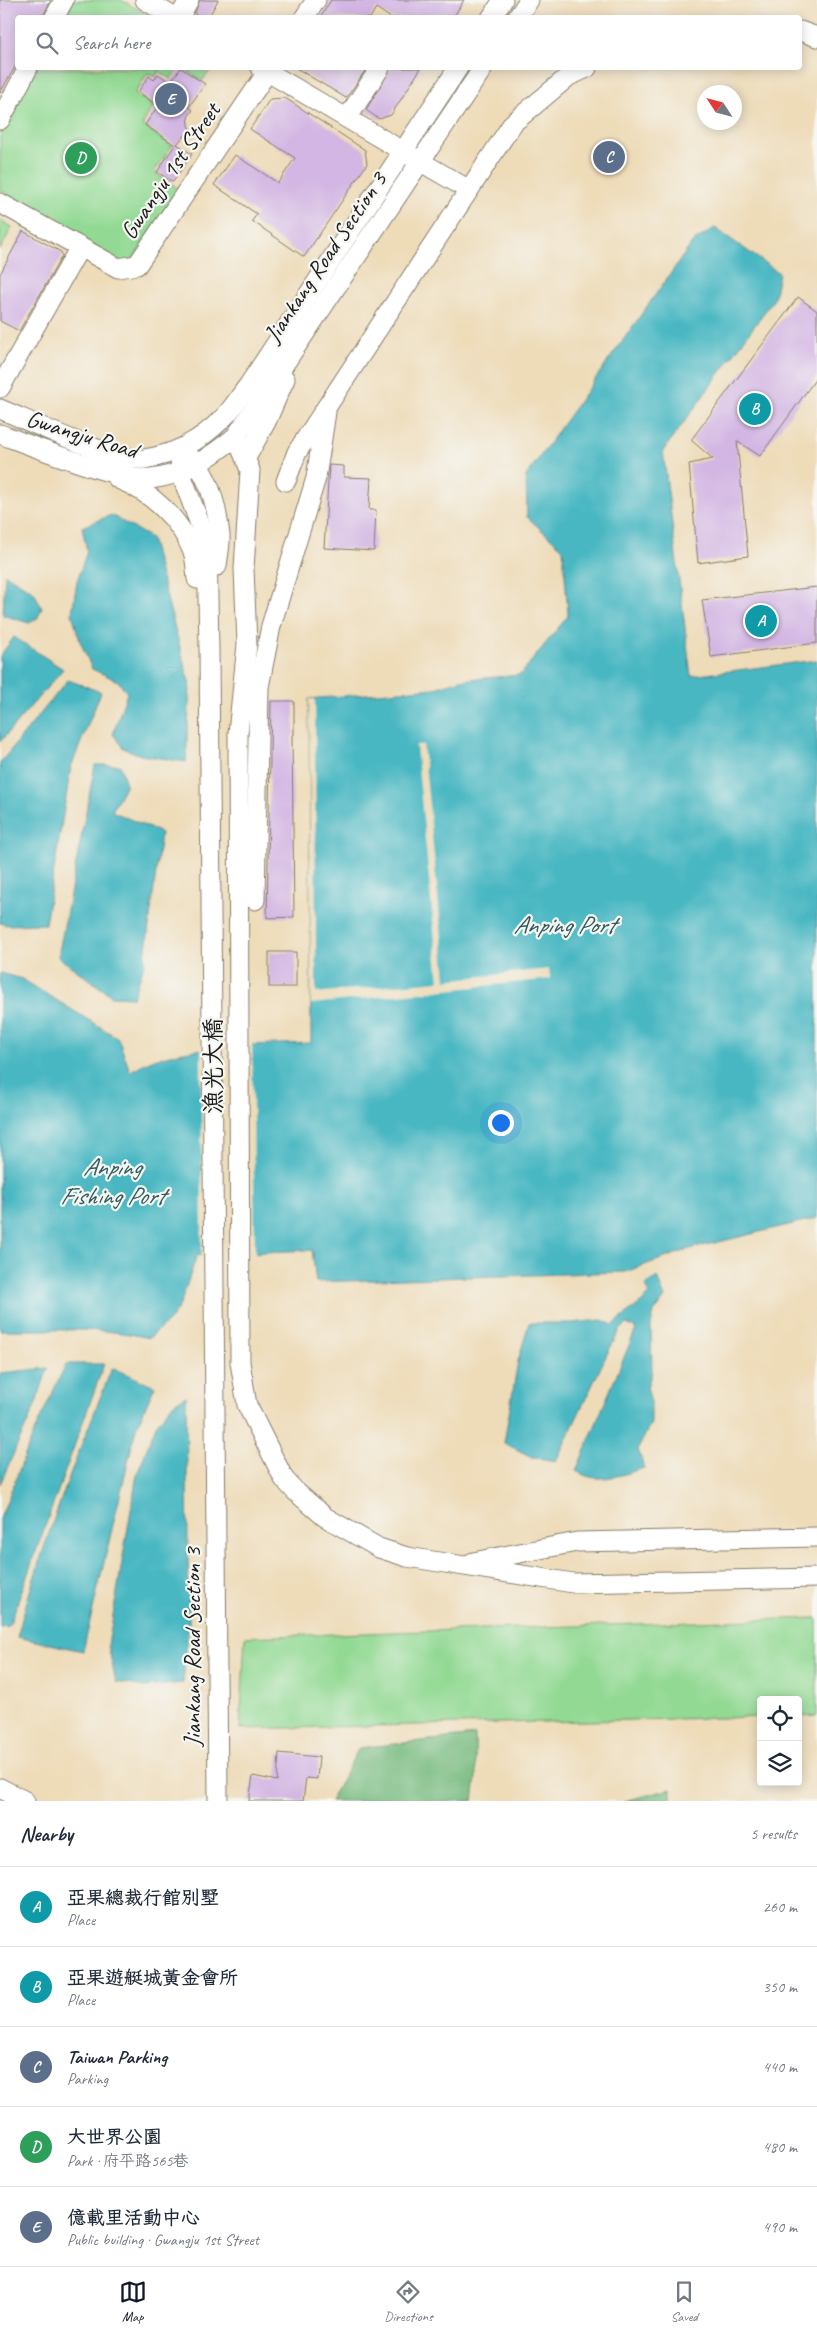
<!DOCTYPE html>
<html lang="en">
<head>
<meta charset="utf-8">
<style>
  body { margin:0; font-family:Caveat,"LXGW WenKai TC",sans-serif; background:#f6f6f7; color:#1f2937 }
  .controls { position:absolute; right:15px; bottom:15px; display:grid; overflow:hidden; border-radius:5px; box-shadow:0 2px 12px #0003 }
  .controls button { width:45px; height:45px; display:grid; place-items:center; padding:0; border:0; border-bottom:1px solid #e0e1e3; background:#fff; color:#1f2937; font:25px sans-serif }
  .compass { position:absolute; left:697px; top:85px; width:45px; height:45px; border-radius:50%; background:#fff; box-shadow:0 2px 12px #0003; rotate:306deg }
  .you { position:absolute; left:500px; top:1122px; width:18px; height:18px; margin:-12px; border:4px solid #fff; border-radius:50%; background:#1a73e8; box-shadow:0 0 0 8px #1a73e833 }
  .badge { display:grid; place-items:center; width:32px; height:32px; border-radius:50%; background:#111827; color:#fff; font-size:16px; font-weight:700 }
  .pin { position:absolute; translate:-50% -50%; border:2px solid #fff; box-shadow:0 1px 5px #0006 }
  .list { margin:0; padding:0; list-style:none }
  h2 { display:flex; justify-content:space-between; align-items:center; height:65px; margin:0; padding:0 20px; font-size:21px }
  h2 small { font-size:16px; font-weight:400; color:#747a83 }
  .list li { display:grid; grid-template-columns:32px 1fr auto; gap:15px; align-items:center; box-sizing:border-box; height:80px; padding:0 20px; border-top:1px solid #e0e1e3 }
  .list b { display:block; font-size:19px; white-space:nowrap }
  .list p { margin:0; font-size:16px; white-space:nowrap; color:#747a83 }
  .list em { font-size:16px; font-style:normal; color:#747a83 }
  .icon { flex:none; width:28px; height:28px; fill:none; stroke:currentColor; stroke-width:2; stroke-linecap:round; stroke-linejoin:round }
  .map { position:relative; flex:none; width:817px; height:1801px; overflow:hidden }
  .search { position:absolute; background:#fff; box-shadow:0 2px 12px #0003; left:15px; right:15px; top:15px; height:55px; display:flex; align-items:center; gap:12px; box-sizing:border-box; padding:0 18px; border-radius:5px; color:#747a83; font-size:19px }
  .sheet { height:465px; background:#fff }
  nav { display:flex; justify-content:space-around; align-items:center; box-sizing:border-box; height:70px; border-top:1px solid #e0e1e3; background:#fff; font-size:14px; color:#747a83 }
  nav a { display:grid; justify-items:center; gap:2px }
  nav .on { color:#111827 }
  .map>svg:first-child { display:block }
  .green { fill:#92d993; stroke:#577a58 }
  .forest { fill:#75b97d; stroke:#486a4c }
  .water { fill:#49b7c2; stroke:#326a6f }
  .pier { fill:#eedcb9 }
  .building { fill:#d3b6e3 }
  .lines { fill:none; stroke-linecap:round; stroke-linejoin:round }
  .minor-casing { stroke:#857c6a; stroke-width:21 }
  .minor { stroke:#fff; stroke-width:19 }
  .labels { text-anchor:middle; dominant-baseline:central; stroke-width:4.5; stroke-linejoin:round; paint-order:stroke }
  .street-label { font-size:24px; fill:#1c1c1c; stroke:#f6f6f2 }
  .water-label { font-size:25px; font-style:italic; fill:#2e5a5e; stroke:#f6f6f2 }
</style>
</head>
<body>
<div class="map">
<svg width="817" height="1801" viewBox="0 0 817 1801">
  <rect width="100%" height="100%" fill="#f6f6f2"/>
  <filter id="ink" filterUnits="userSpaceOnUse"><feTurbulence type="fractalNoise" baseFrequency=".02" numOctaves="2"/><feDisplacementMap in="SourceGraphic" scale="10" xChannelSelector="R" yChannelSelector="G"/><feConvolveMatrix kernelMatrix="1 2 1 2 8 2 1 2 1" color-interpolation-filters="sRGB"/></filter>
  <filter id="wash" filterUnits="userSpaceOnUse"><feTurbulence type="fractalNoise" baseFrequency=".0096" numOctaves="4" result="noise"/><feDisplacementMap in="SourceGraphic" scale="20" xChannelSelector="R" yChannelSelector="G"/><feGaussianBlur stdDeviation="1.12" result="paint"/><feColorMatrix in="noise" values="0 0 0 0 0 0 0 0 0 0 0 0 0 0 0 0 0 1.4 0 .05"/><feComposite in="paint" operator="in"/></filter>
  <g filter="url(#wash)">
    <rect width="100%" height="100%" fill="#eedcb9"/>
    <g class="green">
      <path d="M73 0H121L152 17 64 18Z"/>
      <path d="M36 68H179L170 79 159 71 155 77 148 73 135 93 153 106 142 125 172 146 154 172 179 189 133 259 121 262 0 190V135Z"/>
      <path d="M183 68H212L202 81Z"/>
      <path d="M0 220 12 227 0 250Z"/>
      <path d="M817 1618V1716L798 1717V1700H761V1717L240 1729 245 1637Z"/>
    </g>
    <g class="forest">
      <path d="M475 1735 476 1778 473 1801H330L359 1748Z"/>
      <path d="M671 1789V1801H624Z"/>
    </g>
    <g class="water">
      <path d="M715 228 779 273 774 299 663 451 691 676 817 660V1218L690 1249 625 1272 316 1282 312 1250 197 1255 180 1305 170 1320 149 1338C100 1326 50 1331 0 1330V973L22 979 118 1038 130 1071C140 1066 151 1059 162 1057 210 1044 261 1045 311 1043L309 699 435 688 461 680 520 675 568 616 563 549 527 517 526 476 693 242Z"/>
      <path d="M111 515 151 538 190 685 186 762 141 755 123 748 113 734 127 693 118 681 92 669 80 641 72 613 77 581 87 551 82 527Z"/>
      <path d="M5 574 34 592 42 608 37 619 29 623 3 615Z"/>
      <path d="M14 637 63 669 0 742V656Z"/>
      <path d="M68 680 101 692 71 767 45 924 7 925 0 923V763Z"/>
      <path d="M95 765H120L126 784 112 811 161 833 144 965 133 997 112 996 58 957Z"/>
      <path d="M657 1277 665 1298 654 1312 651 1325 652 1372 647 1387 651 1402V1423L638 1449 644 1468C621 1475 598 1485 576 1471L636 1329 627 1324 620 1330 609 1350 556 1461 532 1457 504 1443 518 1361 529 1323H570L602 1320 613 1325 642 1302 649 1294 645 1286Z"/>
      <path d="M66 1364H104L9 1626 0 1627V1519L34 1432Z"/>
      <path d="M48 1368 35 1406 0 1484V1373Z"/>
      <path d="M112 1368 155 1386 136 1428 83 1651 17 1637C41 1545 77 1456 112 1368Z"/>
      <path d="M186 1396 189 1621 183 1683 145 1687 116 1682 108 1645 137 1474 156 1425 174 1403Z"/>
    </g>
    <g class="pier">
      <path d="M309 699H315L316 993 439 981 416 745H423L446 980 549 969 550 979 311 1004Z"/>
      <path d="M252 1042 255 1254 202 1257 201 1047Z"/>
    </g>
    <g id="blocks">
      <g class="building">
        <path d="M0 0H51L42 18H18V62L0 93Z"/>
        <path d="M200 0H218L208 18H196L195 12Z"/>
        <path d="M331 0H464L453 18H391L376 8 370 18H320Z"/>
        <path d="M181 68 205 84 189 107 193 110 188 117 190 130 177 144 192 154 173 182 157 172 175 145 145 125 158 106 138 92 149 76 154 80 158 74 170 82Z"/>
        <path d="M296 68H367L346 98Z"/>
        <path d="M391 68H421L391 115 379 119 366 110Z"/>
        <path d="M285 98 365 150 367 164 304 257 252 221 257 214 214 185 235 155 278 183 295 158 250 129 270 99Z"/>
        <path d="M23 231 61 252 62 256 19 331 0 321V274Z"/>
        <path d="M798 297 817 311V377L760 456 737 441 748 556 698 563 689 464 713 459 691 440Z"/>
        <path d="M329 465 344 466V477L371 478 369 510H376L374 551 324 548Z"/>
        <path d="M817 587V643L711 657 702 600Z"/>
        <path d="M271 701H294V735H292L294 917 267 918Z"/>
        <rect x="269" y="952" width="27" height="35"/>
        <path d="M279 1753 319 1757 317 1779 306 1778 303 1801H249L253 1776 277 1781Z"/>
      </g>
    </g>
  </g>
  <g filter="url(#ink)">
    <use href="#blocks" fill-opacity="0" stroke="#857c6a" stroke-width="1"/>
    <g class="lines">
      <g class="minor-casing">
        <g id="minor">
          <path d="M145 0 175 18"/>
          <path d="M54 18 64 0"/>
          <path d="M179 18 189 0"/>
          <path d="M304 18 316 0"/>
          <path d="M491 18 503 0"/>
          <path d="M517 18 529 0"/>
          <path d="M800 31 817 37"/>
          <path d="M261 68 469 190"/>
          <path d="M347 118 380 68"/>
          <path d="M0 120 28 68"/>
          <path d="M0 203 80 247"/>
          <path d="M0 388 80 247 118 268 137 265 270 68"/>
          <path d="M0 409C32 422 114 462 144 459 174 455 201 440 222 419 232 410 239 397 248 386L458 68"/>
          <path d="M0 434C37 448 75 463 113 473 125 476 139 480 151 479 185 475 211 457 236 436L483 68"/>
          <path d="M236 436 250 470 244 569 247 644 238 733 240 1362 247 1405 284 1479 295 1491 325 1517 379 1548 407 1557 573 1583 817 1578"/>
          <path d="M181 449 180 471 207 543 209 649 218 1801"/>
          <path d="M189 456C210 474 217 508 220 535 221 544 218 556 217 566"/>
          <path d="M246 458 266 422 285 379"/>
          <path d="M118 479C151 492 180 519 193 552 196 560 196 571 197 579"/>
          <path d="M286 481 297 452 513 123 569 76 587 68"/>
          <path d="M255 900 259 687 271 626 316 478 326 412"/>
          <path d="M473 1562 577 1542 817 1537"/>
          <path d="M0 1788 25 1801"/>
        </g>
      </g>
      <use href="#minor" class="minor"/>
    </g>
  </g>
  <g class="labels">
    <g class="street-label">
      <text transform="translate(170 171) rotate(-56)">Gwangju 1st Street</text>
      <text transform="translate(325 257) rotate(-56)">Jiankang Road Section 3</text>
      <text transform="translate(82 434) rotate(17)">Gwangju Road</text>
      <text transform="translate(213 1066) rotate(-90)">漁光大橋</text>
      <text transform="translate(192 1647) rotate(-90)">Jiankang Road Section 3</text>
    </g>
    <g class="water-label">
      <text x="564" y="925">Anping Port</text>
      <text x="112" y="1167">Anping<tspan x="112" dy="29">Fishing Port</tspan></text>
    </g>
  </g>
</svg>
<div class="controls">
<button><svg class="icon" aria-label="locate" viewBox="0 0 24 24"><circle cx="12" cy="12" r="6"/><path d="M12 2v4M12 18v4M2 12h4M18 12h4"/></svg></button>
<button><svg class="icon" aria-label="layers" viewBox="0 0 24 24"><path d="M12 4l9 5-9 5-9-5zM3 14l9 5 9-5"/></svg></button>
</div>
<svg class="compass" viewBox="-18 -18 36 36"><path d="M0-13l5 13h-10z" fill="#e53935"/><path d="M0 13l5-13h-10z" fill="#747a83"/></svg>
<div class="you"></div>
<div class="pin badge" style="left:761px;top:621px;background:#0f9aa8">A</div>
<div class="pin badge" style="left:755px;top:409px;background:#0f9aa8">B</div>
<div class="pin badge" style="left:609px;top:157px;background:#5c6f8a">C</div>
<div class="pin badge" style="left:81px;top:158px;background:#2e9e5b">D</div>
<div class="pin badge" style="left:171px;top:99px;background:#5c6f8a">E</div>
<div class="search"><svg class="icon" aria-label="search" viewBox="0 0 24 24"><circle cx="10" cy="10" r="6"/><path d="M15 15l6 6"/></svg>Search here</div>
</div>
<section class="sheet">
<h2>Nearby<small>5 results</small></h2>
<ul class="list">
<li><span class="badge" style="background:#0f9aa8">A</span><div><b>亞果總裁行館別墅</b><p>Place</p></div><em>260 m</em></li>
<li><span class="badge" style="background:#0f9aa8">B</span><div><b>亞果遊艇城黃金會所</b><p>Place</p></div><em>350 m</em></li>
<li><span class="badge" style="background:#5c6f8a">C</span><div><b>Taiwan Parking</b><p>Parking</p></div><em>440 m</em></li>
<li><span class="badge" style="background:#2e9e5b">D</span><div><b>大世界公園</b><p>Park · 府平路565巷</p></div><em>480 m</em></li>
<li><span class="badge" style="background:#5c6f8a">E</span><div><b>億載里活動中心</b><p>Public building · Gwangju 1st Street</p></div><em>490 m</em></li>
</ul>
</section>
<nav>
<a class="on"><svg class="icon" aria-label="map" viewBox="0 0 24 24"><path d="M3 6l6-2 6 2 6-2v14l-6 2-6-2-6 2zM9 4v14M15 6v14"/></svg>Map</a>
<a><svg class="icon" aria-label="directions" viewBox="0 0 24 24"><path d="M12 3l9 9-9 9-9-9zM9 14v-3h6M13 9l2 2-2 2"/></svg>Directions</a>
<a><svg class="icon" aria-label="saved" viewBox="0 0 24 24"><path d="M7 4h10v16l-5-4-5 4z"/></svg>Saved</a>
</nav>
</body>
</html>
